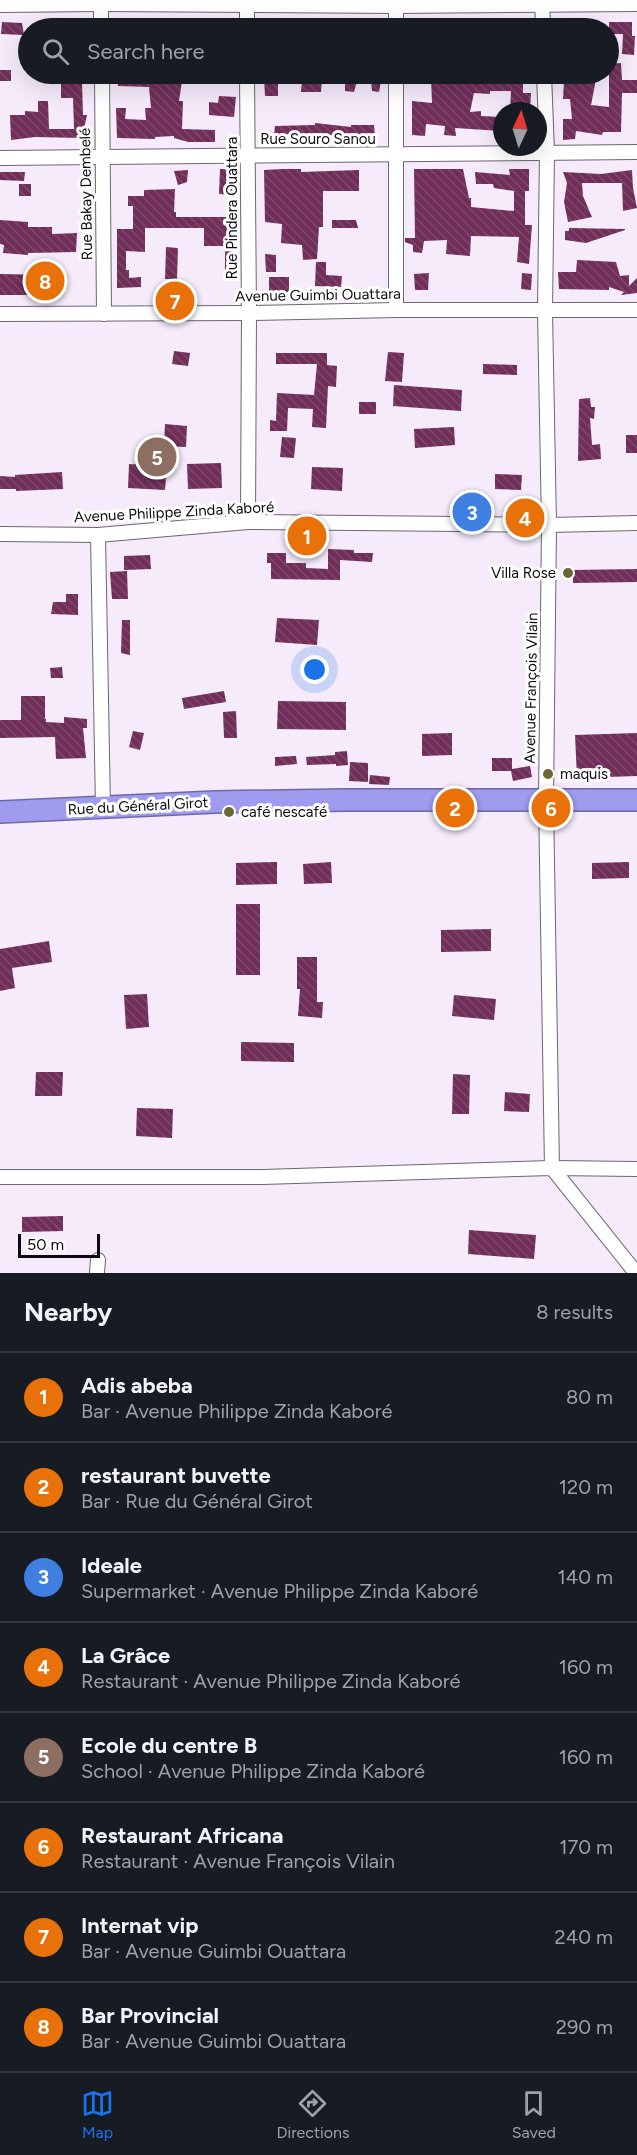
<!DOCTYPE html>
<html lang="en">
<head>
<meta charset="utf-8">
<style>
  body { margin:0; font-family:Figtree,sans-serif; background:#20242c; color:#f1f3f6 }
  .compass { position:absolute; left:493px; top:102px; width:54px; height:54px; border-radius:50%; background:#171b24; box-shadow:0 6px 24px #0002; rotate:4deg }
  .scale { position:absolute; left:18px; bottom:15px; width:82px; box-sizing:border-box; padding-left:6px; border:3px solid #0e0b10; border-top:0; font-size:16px; line-height:21px; white-space:nowrap; color:#0e0b10; -webkit-text-stroke:4px #fff; paint-order:stroke }
  .you { position:absolute; left:315px; top:670px; width:21px; height:21px; margin:-15px; border:4px solid #fff; border-radius:50%; background:#1a73e8; box-shadow:0 0 0 9px #1a73e833 }
  .badge { display:grid; place-items:center; width:39px; height:39px; border-radius:50%; background:#1a73e8; color:#fff; font-size:20px; font-weight:700 }
  .pin { position:absolute; translate:-50% -50%; border:3px solid #fff; box-shadow:0 2px 6px #0006 }
  .list { margin:0; padding:0; list-style:none }
  h2 { display:flex; justify-content:space-between; align-items:center; height:78px; margin:0; padding:0 24px; font-size:26px }
  h2 small { font-size:20px; font-weight:400; color:#9ea1a6 }
  .list li { display:grid; grid-template-columns:39px 1fr auto; gap:18px; align-items:center; box-sizing:border-box; height:90px; padding:0 24px; border-top:2px solid #363941 }
  .list b { display:block; font-size:22px; white-space:nowrap }
  .list p { margin:0; font-size:20px; white-space:nowrap; color:#9ea1a6 }
  .list em { font-size:20px; font-style:normal; color:#9ea1a6 }
  .icon { flex:none; width:33px; height:33px; fill:none; stroke:currentColor; stroke-width:2; stroke-linecap:round; stroke-linejoin:round }
  .map { position:relative; flex:none; width:637px; height:1273px; overflow:hidden }
  .search { position:absolute; background:#171b24; box-shadow:0 6px 24px #0002; left:18px; right:18px; top:18px; height:66px; display:flex; align-items:center; gap:15px; box-sizing:border-box; padding:0 21px; border-radius:33px; color:#9ea1a6; font-size:22px }
  .sheet { height:798px; background:#171b24 }
  nav { display:flex; justify-content:space-around; align-items:center; box-sizing:border-box; height:84px; border-top:2px solid #363941; background:#171b24; font-size:16px; color:#9ea1a6 }
  nav a { display:grid; justify-items:center; gap:3px }
  nav .on { color:#1a73e8 }
  .map>svg:first-child { display:block }
  .building { fill:url(#building-back-hatch) }
  .lines { fill:none; stroke-linecap:round; stroke-linejoin:round }
  .minor-casing { stroke:#6e6573; stroke-width:16 }
  .highway-casing { stroke:#6c69a2; stroke-width:24 }
  .minor { stroke:#fff; stroke-width:14 }
  .highway { stroke:#9f9cf0; stroke-width:21 }
  .poi-dot { fill:#6d6532; stroke:#fff; stroke-width:2 }
  .labels { text-anchor:middle; dominant-baseline:central; stroke-width:6; stroke-linejoin:round; paint-order:stroke }
  .street-label { font-size:15px; fill:#0e0b10; stroke:#fff }
  .poi-label { font-size:15px; fill:#0e0b10; stroke:#fff; text-anchor:start }
</style>
</head>
<body>
<div class="map">
<svg width="637" height="1273" viewBox="0 0 637 1273">
  <defs>
    <pattern id="building-back-hatch" width="6" height="6" patternUnits="userSpaceOnUse" patternTransform="scale(1.5)"><rect width="6" height="6" fill="#702e59"/><path d="M-1 5l2 2M0 0l6 6M5-1l2 2" fill="none" stroke="#7e496c"/></pattern>
  </defs>
  <rect width="100%" height="100%" fill="#f5ebfb"/>
  <g class="building">
    <rect x="358" y="20" width="22" height="8"/>
    <path d="M2 22 22 23 24 35 1 34Z"/>
    <path d="M609 22H632V36H635L634 55 622 54 623 34H609Z"/>
    <path d="M621 63 622 80H637V93H622L621 132H603L602 135 576 131 575 139 563 140V119H572L570 99H563L564 81 583 80V74H597L591 105 609 107V64Z"/>
    <rect x="0" y="70" width="11" height="11"/>
    <path d="M61 74H69L70 82H82L83 115H87L82 138 35 137 11 140 10 115H25V111L38 112V101H48L49 129H74L73 98H61Z"/>
    <path d="M117 74 183 75 179 101H183L182 129 215 130V142H188L174 138V136L155 137V139L117 138 116 108H126L125 119 146 120 145 108H151L149 87 118 86Z"/>
    <path d="M345 74H359L354 92 345 91Z"/>
    <path d="M475 74H513L512 80 523 81V93H531L530 111H510L511 91H490V94L474 93 470 112 481 111V116L501 117V131L455 128 456 136 444 135 445 126 426 124 425 136 412 135V101L432 103 431 78Z"/>
    <path d="M264 78 278 79V96H265Z"/>
    <path d="M322 78 321 92H301L302 79Z"/>
    <path d="M371 81H381L379 92 372 91Z"/>
    <path d="M219 96 236 97 234 117 209 115V102L218 103Z"/>
    <path d="M315 123 351 127V125H374L375 136 274 134 275 126 315 125Z"/>
    <path d="M220 169H231L229 182H233L232 195 219 194Z"/>
    <path d="M283 169H301V172L359 170V191H323V227H319L317 259 303 260 302 245 281 243 282 224 265 222 264 170Z"/>
    <path d="M414 169H463L469 198H471V207L514 211V191L494 188 493 184H476L475 172 510 175 509 169H529V191H525V225H532L529 264 517 262 519 237 471 236 470 256 446 254 447 240 424 241 422 253 413 252V245L405 242V238H415Z"/>
    <path d="M188 170 187 182 178 185 174 171Z"/>
    <path d="M632 170 633 188 637 208 623 211 622 183H582L583 196 592 217 568 222 564 202 567 183 563 172 601 174Z"/>
    <path d="M0 172H25L24 181 0 180Z"/>
    <rect x="19" y="184" width="12" height="12"/>
    <path d="M175 189 174 212H176V217H232L233 231H235V279H225V246H204V228H145V252L126 251V270H129V278L141 277V287L117 288V229H133V206H128V196H144V190Z"/>
    <path d="M0 220 28 222V227H52V234L77 233 76 252 28 253V255L3 253 4 245 0 244Z"/>
    <path d="M332 220H356L358 228H332Z"/>
    <path d="M569 228 625 229V230L586 243 565 240V231H569Z"/>
    <path d="M166 247 178 248 177 279H165Z"/>
    <path d="M265 254 276 255V272H266Z"/>
    <path d="M577 260 616 262 620 276 629 275V286L637 278V293L621 295 624 292 609 287V290L559 289 558 272H576Z"/>
    <path d="M316 262H326V275L342 276 341 287 315 286Z"/>
    <path d="M429 273 428 290H415L414 274Z"/>
    <path d="M522 273 532 274 531 290 521 289Z"/>
    <path d="M0 274 50 275V285H38L37 295H0Z"/>
    <rect x="269" y="277" width="20" height="15"/>
    <path d="M174 351 190 353 188 366 172 364Z"/>
    <path d="M388 352 404 353 402 382 385 381Z"/>
    <path d="M276 353H327V365L337 366 336 387 328 386 326 428 312 427 313 409 288 408 287 431H270V420L276 421 277 393 314 395 317 364H276Z"/>
    <path d="M483 364 517 365V375L483 374Z"/>
    <path d="M394 385 462 390 461 411 393 406Z"/>
    <path d="M590 398 591 407H595L594 419 590 418 592 445 600 444 601 459 578 461 579 399Z"/>
    <rect x="359" y="402" width="17" height="12"/>
    <path d="M165 424 187 426 186 447 164 446Z"/>
    <path d="M454 427 455 445 415 448 414 429Z"/>
    <rect x="626" y="435" width="11" height="18"/>
    <path d="M282 437 296 438 294 458 280 457Z"/>
    <path d="M221 463 222 488 188 489 187 464Z"/>
    <path d="M129 464 167 466 165 490 128 488Z"/>
    <path d="M312 467 343 468 342 491 311 489Z"/>
    <path d="M62 472 63 489 16 491V489H0V476L15 477V475Z"/>
    <path d="M495 474 522 475 521 490 495 489Z"/>
    <path d="M328 549 354 550V553H373L372 562 340 560V580L271 579V563H267V553H286V563H306V568L328 569Z"/>
    <path d="M150 555 151 569 124 570V556Z"/>
    <path d="M637 569V582L573 583V570Z"/>
    <path d="M127 571 128 599H112L110 572Z"/>
    <path d="M66 594H78V615L51 614 53 602H66Z"/>
    <path d="M277 618 319 620 317 645 275 642Z"/>
    <path d="M122 620H130V655L121 653Z"/>
    <path d="M62 667 63 678H51L50 668Z"/>
    <path d="M224 691 226 702 184 709 182 698Z"/>
    <path d="M21 696H45V719H46V722L64 723V717L87 719V728H83L86 758 56 759 55 737 0 738V720H21Z"/>
    <path d="M278 701 346 702V730L277 729Z"/>
    <path d="M236 711 237 738H224L223 712Z"/>
    <path d="M133 731 144 733 140 750 129 747Z"/>
    <path d="M452 733V755L422 756V734Z"/>
    <path d="M637 733V776L577 778 575 735Z"/>
    <path d="M347 751 348 765 336 766V764L307 765 306 757 335 755V752Z"/>
    <path d="M296 756 297 764 275 766V757Z"/>
    <path d="M492 758H512V769L530 766 532 777 513 781 511 771H492Z"/>
    <path d="M350 762 368 763V782L349 781Z"/>
    <path d="M370 775 390 777 389 785 369 784Z"/>
    <path d="M277 862V884L236 885V863Z"/>
    <path d="M331 862 332 883 304 884 303 864Z"/>
    <path d="M629 862V878L592 879V863Z"/>
    <rect x="236" y="904" width="24" height="71"/>
    <path d="M491 929V951L441 952V930Z"/>
    <path d="M49 941 52 962 12 968 15 988 0 991V949Z"/>
    <path d="M297 957H317V1002H323L322 1018 298 1016 300 989H297Z"/>
    <path d="M147 994 149 1027 126 1029 124 995Z"/>
    <path d="M454 995 496 999 494 1020 452 1016Z"/>
    <path d="M241 1042 294 1043V1062L241 1061Z"/>
    <path d="M36 1072H63L62 1096H35Z"/>
    <path d="M453 1074 470 1075 469 1114H452Z"/>
    <path d="M505 1092 530 1094 529 1112 504 1111Z"/>
    <path d="M137 1108 173 1109 172 1138 136 1136Z"/>
    <path d="M63 1216V1231L22 1232V1217Z"/>
    <path d="M469 1230 536 1235 534 1259 468 1254Z"/>
  </g>
  <g class="lines">
    <g class="minor-casing">
      <g id="minor">
        <path d="M101 0V28"/>
        <path d="M247 0V28"/>
        <path d="M542 0 543 28"/>
        <path d="M0 5 101 4 396 6 637 4"/>
        <path d="M396 28V0"/>
        <path d="M102 74 104 314"/>
        <path d="M247 74 249 313 248 522"/>
        <path d="M396 74V310"/>
        <path d="M544 74 547 152 545 311 549 525 546 800 552 1168 636 1273"/>
        <path d="M0 158 637 152"/>
        <path d="M0 314 249 313 396 310H637"/>
        <path d="M0 534 98 535 248 522 549 525 637 523"/>
        <path d="M98 535 103 808"/>
        <path d="M0 1177H263L552 1168 637 1169"/>
        <path d="M97 1273 98 1260"/>
      </g>
    </g>
    <g class="highway-casing">
      <path id="highway" d="M0 812 215 802 345 800H637"/>
    </g>
    <use href="#minor" class="minor"/>
    <use href="#highway" class="highway"/>
  </g>
  <g class="poi-dot">
    <circle cx="568" cy="573" r="6"/>
    <circle cx="548" cy="774" r="6"/>
    <circle cx="229" cy="812" r="6"/>
  </g>
  <g class="labels">
    <g class="street-label">
      <text x="318" y="139">Rue Souro Sanou</text>
      <text transform="translate(86 194) rotate(-91)">Rue Bakay Dembelé</text>
      <text transform="translate(232 208) rotate(-90)">Rue Pindera Ouattara</text>
      <text transform="translate(318 295) rotate(-1)">Avenue Guimbi Ouattara</text>
      <text transform="translate(174 512) rotate(-3)">Avenue Philippe Zinda Kaboré</text>
      <text transform="translate(531 688) rotate(-89)">Avenue François Vilain</text>
      <text transform="translate(138 806) rotate(-3)">Rue du Général Girot</text>
    </g>
    <g class="poi-label">
      <text x="556" y="573" text-anchor="end">Villa Rose</text>
      <text x="560" y="774">maquis</text>
      <text x="241" y="812">café nescafé</text>
    </g>
  </g>
</svg>
<svg class="compass" viewBox="-18 -18 36 36"><path d="M0-13l5 13h-10z" fill="#e53935"/><path d="M0 13l5-13h-10z" fill="#9ea1a6"/></svg>
<div class="scale">50 m</div>
<div class="you"></div>
<div class="pin badge" style="left:307px;top:536px;background:#e8710a">1</div>
<div class="pin badge" style="left:455px;top:808px;background:#e8710a">2</div>
<div class="pin badge" style="left:472px;top:512px;background:#3f7fe0">3</div>
<div class="pin badge" style="left:525px;top:518px;background:#e8710a">4</div>
<div class="pin badge" style="left:157px;top:457px;background:#8d6e63">5</div>
<div class="pin badge" style="left:551px;top:808px;background:#e8710a">6</div>
<div class="pin badge" style="left:175px;top:301px;background:#e8710a">7</div>
<div class="pin badge" style="left:45px;top:281px;background:#e8710a">8</div>
<div class="search"><svg class="icon" aria-label="search" viewBox="0 0 24 24"><circle cx="10" cy="10" r="6"/><path d="M15 15l6 6"/></svg>Search here</div>
</div>
<section class="sheet">
<h2>Nearby<small>8 results</small></h2>
<ul class="list">
<li><span class="badge" style="background:#e8710a">1</span><div><b>Adis abeba</b><p>Bar · Avenue Philippe Zinda Kaboré</p></div><em>80 m</em></li>
<li><span class="badge" style="background:#e8710a">2</span><div><b>restaurant buvette</b><p>Bar · Rue du Général Girot</p></div><em>120 m</em></li>
<li><span class="badge" style="background:#3f7fe0">3</span><div><b>Ideale</b><p>Supermarket · Avenue Philippe Zinda Kaboré</p></div><em>140 m</em></li>
<li><span class="badge" style="background:#e8710a">4</span><div><b>La Grâce</b><p>Restaurant · Avenue Philippe Zinda Kaboré</p></div><em>160 m</em></li>
<li><span class="badge" style="background:#8d6e63">5</span><div><b>Ecole du centre B</b><p>School · Avenue Philippe Zinda Kaboré</p></div><em>160 m</em></li>
<li><span class="badge" style="background:#e8710a">6</span><div><b>Restaurant Africana</b><p>Restaurant · Avenue François Vilain</p></div><em>170 m</em></li>
<li><span class="badge" style="background:#e8710a">7</span><div><b>Internat vip</b><p>Bar · Avenue Guimbi Ouattara</p></div><em>240 m</em></li>
<li><span class="badge" style="background:#e8710a">8</span><div><b>Bar Provincial</b><p>Bar · Avenue Guimbi Ouattara</p></div><em>290 m</em></li>
</ul>
</section>
<nav>
<a class="on"><svg class="icon" aria-label="map" viewBox="0 0 24 24"><path d="M3 6l6-2 6 2 6-2v14l-6 2-6-2-6 2zM9 4v14M15 6v14"/></svg>Map</a>
<a><svg class="icon" aria-label="directions" viewBox="0 0 24 24"><path d="M12 3l9 9-9 9-9-9zM9 14v-3h6M13 9l2 2-2 2"/></svg>Directions</a>
<a><svg class="icon" aria-label="saved" viewBox="0 0 24 24"><path d="M7 4h10v16l-5-4-5 4z"/></svg>Saved</a>
</nav>
</body>
</html>
